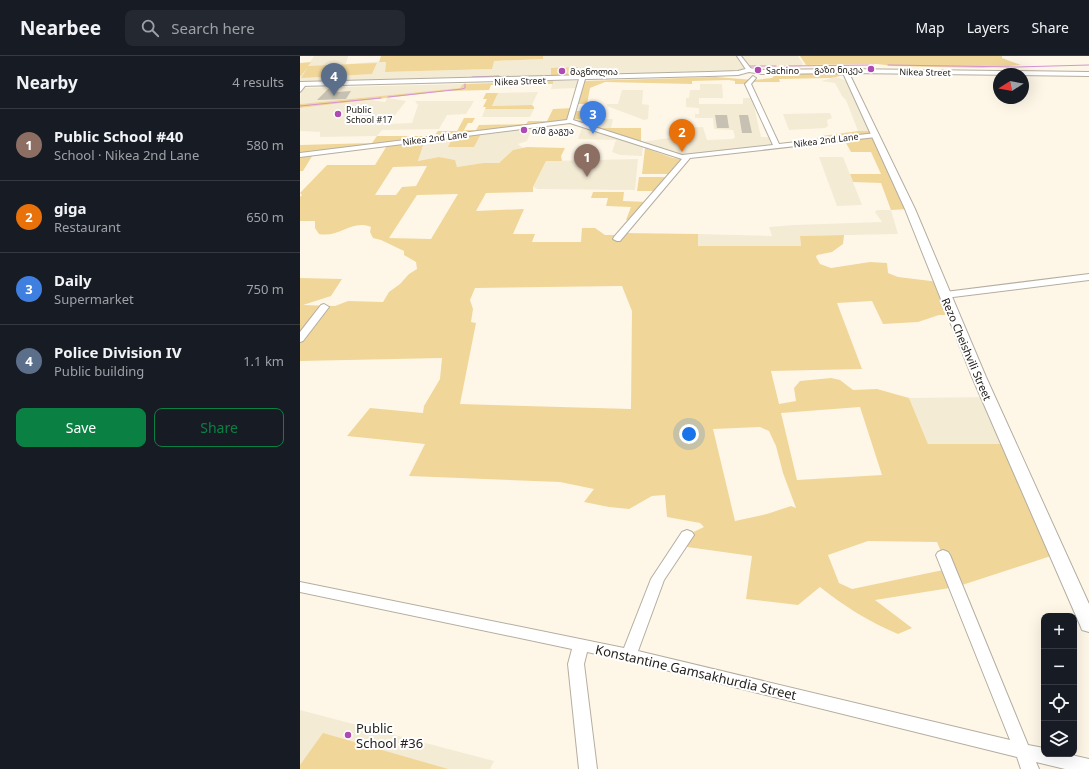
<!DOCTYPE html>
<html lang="en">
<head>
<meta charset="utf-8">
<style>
  body { margin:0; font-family:Georgia,"Noto Sans Georgian",serif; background:#242831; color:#f1f3f6 }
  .controls { position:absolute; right:12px; bottom:12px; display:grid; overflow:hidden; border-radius:8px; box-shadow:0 4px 16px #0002 }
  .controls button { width:36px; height:36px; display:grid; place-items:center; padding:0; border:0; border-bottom:1px solid #363941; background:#171b24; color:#f1f3f6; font:20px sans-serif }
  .compass { position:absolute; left:693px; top:12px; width:36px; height:36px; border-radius:50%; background:#171b24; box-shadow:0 4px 16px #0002; rotate:259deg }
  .you { position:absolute; left:389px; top:378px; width:14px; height:14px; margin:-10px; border:3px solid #fff; border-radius:50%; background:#1a73e8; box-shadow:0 0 0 6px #1a73e833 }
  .badge { display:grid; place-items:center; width:26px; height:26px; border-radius:50%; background:#0b8043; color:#fff; font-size:13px; font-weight:700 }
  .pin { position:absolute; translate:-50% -33px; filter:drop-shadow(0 1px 2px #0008) }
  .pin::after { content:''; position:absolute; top:21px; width:14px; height:12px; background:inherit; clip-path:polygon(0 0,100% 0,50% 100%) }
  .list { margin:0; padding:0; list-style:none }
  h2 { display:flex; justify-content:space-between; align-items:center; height:52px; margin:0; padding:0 16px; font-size:17px }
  h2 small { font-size:13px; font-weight:400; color:#9ea1a6 }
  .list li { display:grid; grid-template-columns:26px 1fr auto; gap:12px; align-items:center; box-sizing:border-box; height:72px; padding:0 16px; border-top:1px solid #363941 }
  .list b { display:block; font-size:15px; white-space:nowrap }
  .list p { margin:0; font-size:13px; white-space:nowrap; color:#9ea1a6 }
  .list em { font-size:13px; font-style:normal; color:#9ea1a6 }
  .actions { display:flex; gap:8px; padding:12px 16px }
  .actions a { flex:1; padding:9px 0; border:1px solid #0b8043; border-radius:8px; text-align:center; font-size:14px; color:#0b8043 }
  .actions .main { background:#0b8043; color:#fff }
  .icon { flex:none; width:22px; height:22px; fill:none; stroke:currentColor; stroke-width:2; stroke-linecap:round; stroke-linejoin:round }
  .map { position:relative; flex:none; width:789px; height:713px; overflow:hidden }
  header { display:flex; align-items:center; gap:24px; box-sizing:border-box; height:56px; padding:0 20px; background:#171b24; border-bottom:1px solid #363941 }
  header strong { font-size:19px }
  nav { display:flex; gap:22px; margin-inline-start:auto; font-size:14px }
  .search { width:280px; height:36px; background:#242831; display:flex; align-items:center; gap:10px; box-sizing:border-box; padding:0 14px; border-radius:8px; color:#9ea1a6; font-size:15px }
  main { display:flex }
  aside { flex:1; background:#171b24 }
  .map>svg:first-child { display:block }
  .built { fill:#f4ebd5; fill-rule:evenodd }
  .green { fill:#f0d699; fill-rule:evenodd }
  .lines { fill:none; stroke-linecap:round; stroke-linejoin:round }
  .stream { stroke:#d593d6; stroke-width:1 }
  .building { fill:#c7c1b3 }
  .minor-casing { stroke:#b4aea0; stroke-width:2 }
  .major-casing { stroke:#b4aea0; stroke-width:2 }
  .minor { fill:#fff; fill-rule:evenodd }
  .major { fill:#fff; fill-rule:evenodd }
  .poi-dot { fill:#ae4bb2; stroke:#fff; stroke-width:1.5 }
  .labels { text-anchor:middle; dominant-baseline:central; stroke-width:4; stroke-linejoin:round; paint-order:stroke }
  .far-poi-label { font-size:9px; fill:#25221d; stroke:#fff; text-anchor:start }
  .far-street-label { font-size:9px; fill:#25221d; stroke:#fff }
  .street-label { font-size:11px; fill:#25221d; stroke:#fff }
  .near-street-label { font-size:13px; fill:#25221d; stroke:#fff }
  .near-poi-label { font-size:13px; fill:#25221d; stroke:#fff; text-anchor:start }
</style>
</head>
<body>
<header>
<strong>Nearbee</strong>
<div class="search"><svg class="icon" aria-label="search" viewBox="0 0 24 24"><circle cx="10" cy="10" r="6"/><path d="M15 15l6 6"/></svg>Search here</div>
<nav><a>Map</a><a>Layers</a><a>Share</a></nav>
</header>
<main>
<aside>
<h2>Nearby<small>4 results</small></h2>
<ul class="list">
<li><span class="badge" style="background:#8d6e63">1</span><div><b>Public School #40</b><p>School · Nikea 2nd Lane</p></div><em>580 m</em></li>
<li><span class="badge" style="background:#e8710a">2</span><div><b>giga</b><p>Restaurant</p></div><em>650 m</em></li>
<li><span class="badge" style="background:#3f7fe0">3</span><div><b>Daily</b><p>Supermarket</p></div><em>750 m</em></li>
<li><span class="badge" style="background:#5c6f8a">4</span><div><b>Police Division IV</b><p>Public building</p></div><em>1.1 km</em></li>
</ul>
<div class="actions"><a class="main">Save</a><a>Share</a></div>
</aside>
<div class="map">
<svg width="789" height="713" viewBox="0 0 789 713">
  <rect width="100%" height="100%" fill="#fef7e8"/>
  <g class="built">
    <path d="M14 0H48L46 8 86 5 85 16 192 13 193 5 243 3V0H498L503 8 498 14 0 27V21ZM77 7 72 18 1 21Z"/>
    <path d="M536 21 547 25 573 75H558L546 44 542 40 535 27 521 25Z"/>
    <path d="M253 25H282L280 32 251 33Z"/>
    <path d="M163 28 161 32 0 48 1 32Z"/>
    <path d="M400 28H422L423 42H399V48H443V42H455L459 50H454L461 81H468L477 90 382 99 342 86 375 81 373 72 403 71 407 84 433 83 435 81 433 74 414 73 413 62H395V58H399V52L386 51V42H389L390 34H400Z"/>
    <path d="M322 34H343L342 48 349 49 348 63 344 64 307 50V48H318Z"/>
    <path d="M238 36 232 49 192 50 198 37Z"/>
    <path d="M88 42 106 45 88 68 112 67 118 49 115 45H174L166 58 147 59 139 73 82 74 77 80 20 81V76L0 75V52L71 44 85 46 87 43H84Z"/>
    <path d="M185 53H234L230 61H182Z"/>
    <path d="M530 57 532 62 527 64 528 70 525 72 489 74 483 58Z"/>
    <path d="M270 63H313L311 72H292L343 89 342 100 320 99 312 96 316 84 278 83 283 69Z"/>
    <path d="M233 69 227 85 218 88 223 92 213 94 199 107H183L157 111 154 104 139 101 118 105 124 83 153 80 149 91 181 76Z"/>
    <path d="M519 101H543L562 149 537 150Z"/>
    <path d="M338 103 335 134 238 133 233 131 246 105Z"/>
    <path d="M577 154H591L598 178 500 180 501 190H398V178L472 180 469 171 494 169 582 166 575 156Z"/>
    <path d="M687 341 708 388H628L609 342Z"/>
    <path d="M0 654 194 705 190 713H0Z"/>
  </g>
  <g class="green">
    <path d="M81 0H243V3L194 5 192 13 85 16 86 6H79Z"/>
    <path d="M500 0H702V2L721 9 682 12 593 10 577 8 506 9Z"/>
    <path d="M11 6 8 10 77 7 72 18 1 22 8 11 0 21V7Z"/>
    <path d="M278 11V19L251 20V12Z"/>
    <path d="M484 17H545V19L531 22 479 23 480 26H450L448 28H435V25L429 24 392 25V28L305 26 290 32 287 48H275L282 25 416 21 454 24 472 22 476 18Z"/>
    <path d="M253 25V28L191 29 189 34 146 35 0 52V48L160 32 163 28Z"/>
    <path d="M186 37H198L192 50 232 49 234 51V53H185L186 51H183L187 43H183Z"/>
    <path d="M274 52 273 55H290L287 63H271L270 65 182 76 174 91H148L153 80 125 83 118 105 139 101 155 104 157 111 183 107H199L213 94 227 91 265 92 261 100 262 105H246L233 131V136L186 137 176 155 224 153 213 178H235L232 186H281L282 172H295L305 179H320L322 177 398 178V190H501L500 180 544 179 543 188 532 196 517 199 516 201 520 208 531 212 570 206 587 207 588 217 598 221 639 226 654 259H639L618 266 583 268 572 245 537 247 562 313 471 315 479 348 496 345 494 332 500 325 531 322 540 324 553 334 577 333 609 342 628 388H708L757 498 656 531 575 544 612 572 598 578C569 566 544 550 520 531L498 549 446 543 452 500 380 490 387 479 404 471 400 467 367 461 365 439 352 440 329 453 309 451 284 446 294 433 260 426 109 420 125 388 47 380 70 352 123 357 124 350 140 323 142 302 0 305V222L42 223 31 240 3 249 35 250 48 245 83 246 89 236 100 228 109 218 117 213 116 206 104 199V195L81 184 73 182 70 176 71 171C51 163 41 182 19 178L15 172V165H0V141L2 139 0 137 27 109H75L88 88 14 97 3 115H0V89L72 87 77 80H134L138 75H157L164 62H175L172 67H168L164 74H176L179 69 226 68 228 65H247L253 53ZM127 110 116 130 102 131 96 139H75L93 111ZM158 138 131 183 89 182 117 139ZM322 230 332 255 331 353 160 348 176 267 171 266 173 253 170 244 175 232ZM560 351 582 419 497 424 481 357ZM460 371 469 375 476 390 483 417 496 452 491 450 467 458 435 465 413 373ZM568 485 637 486 648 513 552 533 539 527 528 499Z"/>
    <path d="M301 72H341V86Z"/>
    <path d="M558 75H573L610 153 591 154 581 127 553 126 550 118H581L571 96H551L546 87H523L522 80Z"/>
    <path d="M345 92 373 102 381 103 368 118H342Z"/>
    <path d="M339 121H367L355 135H337Z"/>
    <path d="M293 136H324L323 145 348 146 333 164H326L331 151 306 150 308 142H291Z"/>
    <path d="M23 677 148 713H0V709Z"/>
  </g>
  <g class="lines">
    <g class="stream">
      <path d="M588 9 716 11 789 9"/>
      <path d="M449 10H476"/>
      <path d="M485 10 573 9"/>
      <path d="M169 23 172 21 199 20"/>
      <path d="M88 41 162 33 165 32V28"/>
      <path d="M0 50 81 42"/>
    </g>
  </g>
  <g class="building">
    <path d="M30 31H40L37 36 51 35 46 43 17 44Z"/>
    <path d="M415 59H427L429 72H417Z"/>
    <path d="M439 59H448L452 77H442Z"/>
  </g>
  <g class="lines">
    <g class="minor-casing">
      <g id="minor">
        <path d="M437 0H441L452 14 451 15H447Z"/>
        <path d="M453 20 456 22 451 28 479 88 576 77 579 79 576 81 390 102 320 185H317L313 183 314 181 382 103 270 67 0 101V97L267 64 279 23 282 21 285 23 273 64 382 99 473 89 445 28Z"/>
        <path d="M2 28 5 30 0 36V29Z"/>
        <path d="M789 218V224L645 242 641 239 645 236Z"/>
        <path d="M24 248 29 251 3 285 0 286V276L21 249Z"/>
        <path d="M387 474 392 476 394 479 364 524 338 595 710 684 636 499 638 496 643 494 648 496 650 499 728 689 744 692V698H767L789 703V713H765L736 706 739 713H721L717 701 329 605 287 596 284 608 297 713H279L268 608 272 593 0 536V526L324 592 351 523 382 476Z"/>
      </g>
    </g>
    <g class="major-casing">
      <path id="major" d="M449 12 462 14 545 13 789 16V20L549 17 615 153 686 321 789 548V576L782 574 780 569 672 321 605 153 543 17 462 18 449 16 438 19 409 20 0 30V26L409 16 438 15Z"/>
    </g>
    <use href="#minor" class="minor"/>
    <use href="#major" class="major"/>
  </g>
  <g class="poi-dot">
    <circle cx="571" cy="13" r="4"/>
    <circle cx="458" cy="14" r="4"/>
    <circle cx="262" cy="15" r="4"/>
    <circle cx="38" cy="58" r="4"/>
    <circle cx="224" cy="74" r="4"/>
    <circle cx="48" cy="679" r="4"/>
  </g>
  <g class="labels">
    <g class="far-poi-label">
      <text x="563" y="13" text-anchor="end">გაზი ნიკეა</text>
      <text x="466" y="14">Sachino</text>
      <text x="270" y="15">მაგნოლია</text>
      <text x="46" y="53">Public<tspan x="46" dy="10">School #17</tspan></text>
      <text x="232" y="74">ი/მ გაგუა</text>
    </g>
    <g class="far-street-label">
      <text transform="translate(625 16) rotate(1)">Nikea Street</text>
      <text transform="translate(220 25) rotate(-2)">Nikea Street</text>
      <text transform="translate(135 82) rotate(-7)">Nikea 2nd Lane</text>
      <text transform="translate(526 84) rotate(-7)">Nikea 2nd Lane</text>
    </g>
    <g class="street-label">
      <text transform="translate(667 293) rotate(67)">Rezo Cheishvili Street</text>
    </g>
    <g class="near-street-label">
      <text transform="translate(396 616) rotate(13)">Konstantine Gamsakhurdia Street</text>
    </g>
    <g class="near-poi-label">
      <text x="56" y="672">Public<tspan x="56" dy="15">School #36</tspan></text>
    </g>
  </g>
</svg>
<div class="controls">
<button>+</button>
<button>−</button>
<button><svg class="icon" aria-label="locate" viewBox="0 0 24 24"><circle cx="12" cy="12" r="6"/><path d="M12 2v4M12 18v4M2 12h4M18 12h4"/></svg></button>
<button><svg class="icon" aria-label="layers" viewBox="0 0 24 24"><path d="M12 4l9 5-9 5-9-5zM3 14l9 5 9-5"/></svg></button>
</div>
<svg class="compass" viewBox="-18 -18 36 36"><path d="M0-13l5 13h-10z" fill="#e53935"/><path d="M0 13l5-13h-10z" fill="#9ea1a6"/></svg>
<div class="you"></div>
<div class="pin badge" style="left:287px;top:121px;background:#8d6e63">1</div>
<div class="pin badge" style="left:382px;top:96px;background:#e8710a">2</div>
<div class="pin badge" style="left:293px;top:78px;background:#3f7fe0">3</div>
<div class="pin badge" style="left:34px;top:40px;background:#5c6f8a">4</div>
</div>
</main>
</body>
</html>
